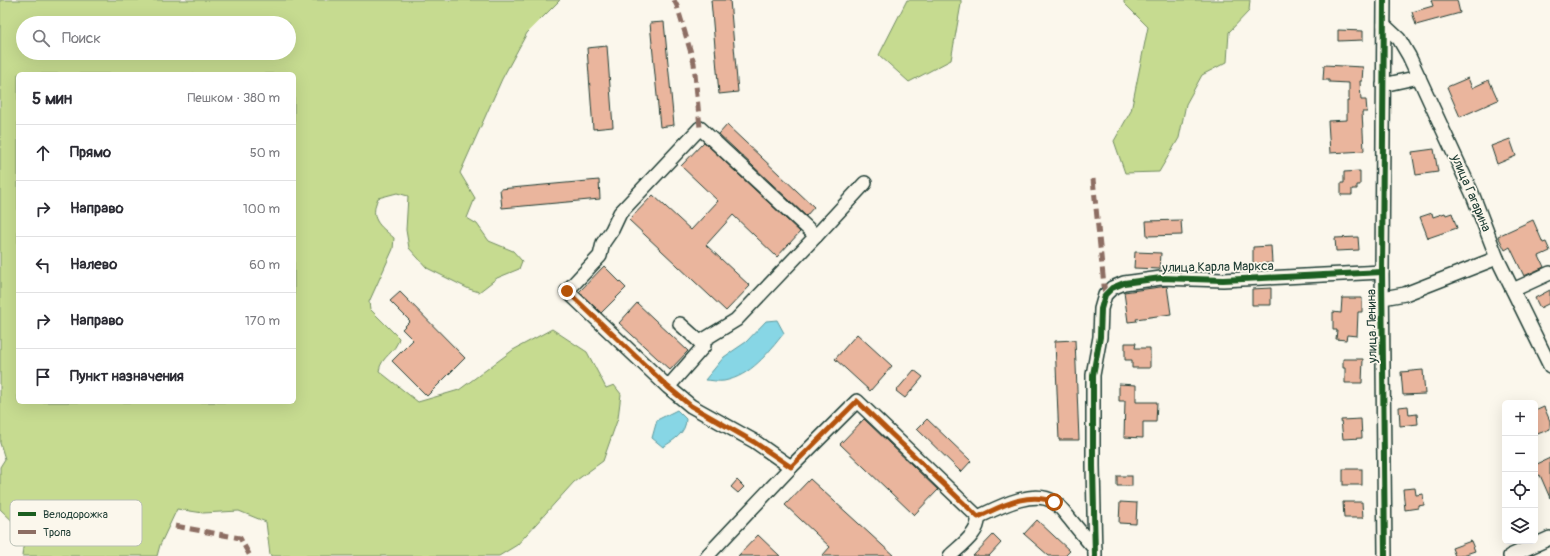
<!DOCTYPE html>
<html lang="ru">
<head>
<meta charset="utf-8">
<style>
  body { margin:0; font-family:Pangolin,sans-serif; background:#f7f7f7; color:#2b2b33 }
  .controls { position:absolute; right:12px; bottom:12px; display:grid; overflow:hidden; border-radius:6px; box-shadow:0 4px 16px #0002 }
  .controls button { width:36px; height:36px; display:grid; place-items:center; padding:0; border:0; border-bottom:1px solid #e1e1e2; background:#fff; color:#2b2b33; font:20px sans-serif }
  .stop { position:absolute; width:12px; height:12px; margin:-9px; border:3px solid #b45309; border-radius:50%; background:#fff }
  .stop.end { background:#b45309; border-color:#fff; box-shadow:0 1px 4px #0008 }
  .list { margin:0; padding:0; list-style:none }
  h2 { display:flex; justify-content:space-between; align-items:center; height:52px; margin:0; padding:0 16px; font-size:17px }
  h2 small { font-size:13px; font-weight:400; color:#7c7c81 }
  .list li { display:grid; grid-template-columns:26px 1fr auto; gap:12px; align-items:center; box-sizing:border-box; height:56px; padding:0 16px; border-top:1px solid #e1e1e2 }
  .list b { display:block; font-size:15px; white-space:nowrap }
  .list em { font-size:13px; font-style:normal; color:#7c7c81 }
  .icon { flex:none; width:22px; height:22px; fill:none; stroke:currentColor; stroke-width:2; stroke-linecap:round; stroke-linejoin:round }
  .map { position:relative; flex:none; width:1550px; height:556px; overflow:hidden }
  .search { position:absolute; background:#fff; box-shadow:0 4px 16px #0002; left:16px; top:16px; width:280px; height:44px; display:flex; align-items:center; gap:10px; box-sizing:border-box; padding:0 14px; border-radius:22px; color:#7c7c81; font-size:15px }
  .panel { position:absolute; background:#fff; box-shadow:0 4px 16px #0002; left:16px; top:72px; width:280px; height:332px; border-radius:6px }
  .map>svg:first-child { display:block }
  .green { fill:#c6db90; stroke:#728c62; fill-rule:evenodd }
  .water { fill:#87d6e5; stroke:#5d999e }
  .building { fill:#eab59d; stroke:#1f3d34 }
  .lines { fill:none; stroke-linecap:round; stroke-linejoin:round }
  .minor-casing { stroke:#1f3d34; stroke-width:16 }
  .minor { stroke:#fbf7ec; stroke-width:13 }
  .quiet { stroke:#8d6e63; stroke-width:5; stroke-dasharray:10 5; stroke-linecap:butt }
  .cycleway-casing { stroke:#fbf7ec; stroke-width:8 }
  .cycleway { stroke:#1b5e20; stroke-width:6 }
  .route { stroke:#b45309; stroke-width:5 }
  .labels { text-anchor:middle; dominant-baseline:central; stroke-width:3.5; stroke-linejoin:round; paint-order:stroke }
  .street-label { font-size:13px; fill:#1f3d34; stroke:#fbf7ec }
  .key { fill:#fbf7ec; stroke:#b9bfb5; stroke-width:1 }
  .key-label { font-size:11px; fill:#1f3d34 }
</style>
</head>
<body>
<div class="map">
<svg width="1550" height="556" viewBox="0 0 1550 556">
  <rect width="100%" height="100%" fill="#fbf7ec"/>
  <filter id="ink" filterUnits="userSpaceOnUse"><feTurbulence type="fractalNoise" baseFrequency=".025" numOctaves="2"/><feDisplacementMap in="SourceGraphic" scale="8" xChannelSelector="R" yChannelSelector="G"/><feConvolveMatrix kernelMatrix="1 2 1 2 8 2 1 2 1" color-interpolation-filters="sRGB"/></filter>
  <g filter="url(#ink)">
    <g class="green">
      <path d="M0 0H560L527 33 502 79 460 173 475 198 467 218 477 224 489 241 513 251 522 261 519 269 497 278 479 292 469 289 427 268 409 248 406 230 408 196 397 193 378 198C369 219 379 225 394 238L393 249 369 302 370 309 399 338C396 353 381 356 379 371L418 402 459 390 513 350 552 329 587 352 606 388 614 385 621 394 618 418 603 461 574 482 517 545 499 556H273L270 555 266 522 239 511 203 513 177 509 160 545 157 556H22L25 533 0 509V467L5 459 0 443ZM23 23H289V53H23ZM18 74H294V402H18Z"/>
      <path d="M907 0H961V4L951 60 909 82 879 55Z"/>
      <path d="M1124 0H1250L1249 11 1229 32 1227 62 1202 75 1186 104 1179 138 1159 172 1125 173 1114 141 1131 111 1148 27 1124 3Z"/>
    </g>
    <g class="water">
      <path d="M777 320 784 333C768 353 751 376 724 381 718 382 711 380 705 380L724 357 746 342 766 321Z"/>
      <path d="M677 410 686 419C686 433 674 440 663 447L652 438 657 420Z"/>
    </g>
    <g class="building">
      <path d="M711 0H730L738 92 719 94Z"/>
      <path d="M1431 0H1457L1460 13 1416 25 1412 12 1433 6Z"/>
      <path d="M664 22 674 125 660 127 650 23Z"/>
      <path d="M1338 30 1363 31V40L1338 41Z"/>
      <path d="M607 46 613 127 593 129 587 48Z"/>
      <path d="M1324 65 1363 67 1362 81H1360L1361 100H1366L1367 112H1362L1364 151 1330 153 1328 121 1347 120V101H1349V83L1329 82V80H1323Z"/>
      <path d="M1468 78 1472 88 1489 80 1498 100 1460 117 1447 87Z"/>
      <path d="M727 125 814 207 806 216 719 134Z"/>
      <path d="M1510 139 1516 156 1497 164 1491 146Z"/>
      <path d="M704 142 800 232 777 257 733 215 706 245 750 286 726 311 629 220 653 195 691 230 718 201 681 166Z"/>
      <path d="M1434 149 1438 172 1416 175 1412 152Z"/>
      <path d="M1360 171V185H1357V189H1352V195H1341V183H1344V172Z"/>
      <path d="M599 180 600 199 502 208 500 189Z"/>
      <path d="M1432 213 1433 217 1445 213 1446 215 1452 213 1457 228 1428 238 1420 217Z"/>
      <path d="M1181 220 1182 235 1147 236 1146 221Z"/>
      <path d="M1533 220 1543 243 1546 242 1550 251 1539 256 1544 267 1524 276 1510 247 1505 250 1498 236Z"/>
      <path d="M1358 237 1359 250 1336 251 1335 238Z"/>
      <path d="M1271 246 1272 263 1253 264V247Z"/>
      <path d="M1135 252 1161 253 1160 269 1134 268Z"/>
      <path d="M604 266 626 288 601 313 579 292Z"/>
      <path d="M1167 286 1171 314 1136 319 1137 321 1128 322 1124 292Z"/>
      <path d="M1271 288V305H1252V289Z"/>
      <path d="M1550 290V303L1540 308 1535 298Z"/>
      <path d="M400 292 465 358 427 396 392 361 413 340 402 329 410 321 390 301Z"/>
      <path d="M1342 298H1362V312H1358L1357 336 1347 335 1346 340 1336 339 1337 330H1333V312L1341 313Z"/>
      <path d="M637 303 688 351 670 370 619 323Z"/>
      <path d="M857 334 892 366 870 391 835 359Z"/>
      <path d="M1075 340 1079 440H1059L1055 341Z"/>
      <path d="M1125 343H1136L1135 348H1150V368H1132V360H1125Z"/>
      <path d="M1343 359H1363L1362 383H1345V368H1343Z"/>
      <path d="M914 370 923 377 905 398 896 391Z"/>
      <path d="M1423 370 1425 394 1403 395 1401 372Z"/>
      <path d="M1119 384 1136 385V402H1157L1156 422H1143V438L1124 437 1125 401H1119Z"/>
      <path d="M1408 406 1409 415 1417 414 1418 424 1400 426 1399 407Z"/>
      <path d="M1544 407 1550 421V429L1535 435V411Z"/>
      <path d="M864 419 938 490 914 515 840 444Z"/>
      <path d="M927 419 971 461 961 472 917 429Z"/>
      <path d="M1361 419 1362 438 1343 439 1341 420Z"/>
      <path d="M1550 458V498L1540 475 1535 477V465Z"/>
      <rect x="1343" y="469" width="19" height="16"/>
      <rect x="1117" y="476" width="15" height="10"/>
      <path d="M810 479 894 556H822L830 547 785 505Z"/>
      <path d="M737 480 744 487 738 493 731 487Z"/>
      <path d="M1415 488 1416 495 1423 494 1424 505 1418 506V508L1405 510 1403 489Z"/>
      <path d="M1120 502 1137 503 1136 524 1119 523Z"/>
      <path d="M1343 502H1362L1363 518H1344Z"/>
      <path d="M1037 520 1070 551 1065 556H1049L1024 534Z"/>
      <path d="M758 535 780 556H738Z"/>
      <path d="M993 535 1001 543 989 556H973Z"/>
      <path d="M1471 541 1475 551 1460 556H1455L1452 548Z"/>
    </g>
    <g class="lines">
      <g class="minor-casing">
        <g id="minor">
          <path d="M1384 0 1382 272 1385 556"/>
          <path d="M1384 25 1399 39 1409 56 1472 193 1497 258 1550 366"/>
          <path d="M1383 85 1419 77"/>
          <path d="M816 236 865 183"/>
          <path d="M1513 290 1550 273"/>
          <path d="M1383 298 1405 294 1497 258"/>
          <path d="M680 324 700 342"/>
          <path d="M668 387 704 346 700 342 736 320 816 236 700 128 620 213 612 230 603 243 600 256 567 291 668 387 691 406 754 441 791 467"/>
          <path d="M978 517C997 508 1034 488 1054 502 1060 506 1065 513 1069 518 1078 529 1086 539 1095 549"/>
          <path d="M707 556 791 467 857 401 978 517C980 533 960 546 950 556"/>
          <path d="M1095 556 1093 466V375L1100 337 1101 309 1105 295 1112 288 1124 283 1161 278 1223 280 1382 272"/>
          <path d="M1510 556 1550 538"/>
        </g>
      </g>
      <use href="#minor" class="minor"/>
      <g class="quiet">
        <path d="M674 0 677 6 694 63 700 128"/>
        <path d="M1093 179 1105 295"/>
        <path d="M175 526 240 538 250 556"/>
      </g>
      <g class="cycleway-casing">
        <g id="cycleway">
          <path d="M1384 0 1382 272 1385 556"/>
          <path d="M1095 556 1093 466V375L1100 337 1101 309 1105 295 1112 288 1124 283 1161 278 1223 280 1382 272"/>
        </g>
      </g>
      <use href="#cycleway" class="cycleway"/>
    </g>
  </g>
  <g class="lines" filter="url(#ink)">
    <path class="route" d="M567 291 668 387 691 406 754 442 791 467 857 401 978 517C1002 506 1028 491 1054 502"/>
  </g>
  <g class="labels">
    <g class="street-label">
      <text transform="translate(1471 193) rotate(67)">улица Гагарина</text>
      <text transform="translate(1218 267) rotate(-1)">улица Карла Маркса</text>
      <text transform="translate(1372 326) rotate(-91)">улица Ленина</text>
    </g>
  </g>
  <rect x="10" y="500" width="132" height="46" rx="6" class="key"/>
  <rect x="18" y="512" width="18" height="4" fill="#1b5e20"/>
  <rect x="18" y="530" width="18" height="4" fill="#8d6e63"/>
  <g class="key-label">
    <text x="43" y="518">Велодорожка</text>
    <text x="43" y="536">Тропа</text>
  </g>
</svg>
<div class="controls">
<button>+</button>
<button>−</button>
<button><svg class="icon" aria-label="locate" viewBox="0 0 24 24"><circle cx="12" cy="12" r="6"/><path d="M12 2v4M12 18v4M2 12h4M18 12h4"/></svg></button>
<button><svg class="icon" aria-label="layers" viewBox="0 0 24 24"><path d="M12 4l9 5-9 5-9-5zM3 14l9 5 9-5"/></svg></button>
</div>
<div class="stop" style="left:1054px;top:502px"></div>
<div class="stop end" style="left:567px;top:291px"></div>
<div class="search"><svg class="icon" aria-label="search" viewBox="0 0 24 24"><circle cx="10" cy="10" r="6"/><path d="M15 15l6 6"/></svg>Поиск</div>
<section class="panel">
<h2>5 мин<small>Пешком · 380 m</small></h2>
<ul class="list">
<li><svg class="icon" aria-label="ahead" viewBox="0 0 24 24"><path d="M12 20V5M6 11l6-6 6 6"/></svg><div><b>Прямо</b></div><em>50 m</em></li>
<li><svg class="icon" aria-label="right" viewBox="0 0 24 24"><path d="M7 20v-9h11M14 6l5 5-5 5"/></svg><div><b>Направо</b></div><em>100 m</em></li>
<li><svg class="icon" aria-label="left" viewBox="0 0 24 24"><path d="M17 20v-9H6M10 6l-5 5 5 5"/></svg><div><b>Налево</b></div><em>60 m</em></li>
<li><svg class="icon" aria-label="right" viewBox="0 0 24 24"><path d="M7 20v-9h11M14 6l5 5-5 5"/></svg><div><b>Направо</b></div><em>170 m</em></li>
<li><svg class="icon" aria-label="arrive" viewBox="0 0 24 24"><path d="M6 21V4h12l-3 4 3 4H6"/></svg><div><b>Пункт назначения</b></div></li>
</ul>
</section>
</div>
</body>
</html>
